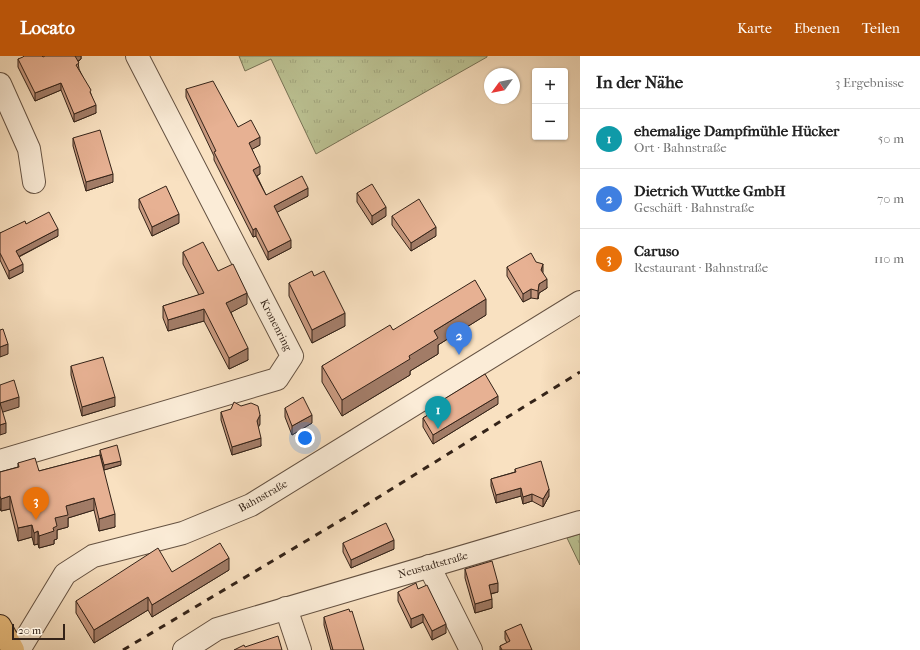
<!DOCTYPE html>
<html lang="de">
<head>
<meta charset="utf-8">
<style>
  body { margin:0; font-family:"IM FELL French Canon",serif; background:#f2f2f2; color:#222 }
  .controls { position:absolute; right:12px; top:12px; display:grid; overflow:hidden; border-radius:4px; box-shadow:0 1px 3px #0004 }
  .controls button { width:36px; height:36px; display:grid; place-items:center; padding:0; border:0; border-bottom:1px solid #e0e0e0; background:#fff; color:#222; font:20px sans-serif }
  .compass { position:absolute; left:484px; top:12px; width:36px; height:36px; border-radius:50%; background:#fff; box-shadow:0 1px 3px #0004; rotate:237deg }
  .scale { position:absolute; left:12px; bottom:10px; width:53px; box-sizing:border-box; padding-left:4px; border:2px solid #342318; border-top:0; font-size:11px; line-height:14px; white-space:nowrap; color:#342318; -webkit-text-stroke:3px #fbecd7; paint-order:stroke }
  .you { position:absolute; left:305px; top:382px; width:14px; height:14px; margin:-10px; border:3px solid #fff; border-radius:50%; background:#1a73e8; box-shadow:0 0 0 6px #1a73e833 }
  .badge { display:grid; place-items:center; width:26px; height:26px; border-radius:50%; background:#b45309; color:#fff; font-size:13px; font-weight:700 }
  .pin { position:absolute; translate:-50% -33px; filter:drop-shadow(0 1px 2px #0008) }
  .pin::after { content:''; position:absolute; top:21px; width:14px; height:12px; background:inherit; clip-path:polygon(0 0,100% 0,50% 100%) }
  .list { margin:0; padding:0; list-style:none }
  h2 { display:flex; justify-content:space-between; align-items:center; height:52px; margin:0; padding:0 16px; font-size:17px }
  h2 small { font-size:13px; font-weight:400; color:#767676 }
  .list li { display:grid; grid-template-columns:26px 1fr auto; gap:12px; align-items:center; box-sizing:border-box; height:60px; padding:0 16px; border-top:1px solid #e0e0e0 }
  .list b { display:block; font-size:15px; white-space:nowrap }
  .list p { margin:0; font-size:13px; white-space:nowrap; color:#767676 }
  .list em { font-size:13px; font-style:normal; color:#767676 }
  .map { position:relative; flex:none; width:580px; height:594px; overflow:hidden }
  header { display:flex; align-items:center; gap:24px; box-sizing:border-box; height:56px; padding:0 20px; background:#b45309; color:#fff }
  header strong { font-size:19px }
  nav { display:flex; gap:22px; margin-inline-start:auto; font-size:14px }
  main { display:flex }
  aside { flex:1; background:#fff }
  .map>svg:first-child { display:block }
  .grass { fill:url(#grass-tufts); stroke:#787356 }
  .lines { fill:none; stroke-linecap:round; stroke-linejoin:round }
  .minor-casing { stroke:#655242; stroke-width:24 }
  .major-casing { stroke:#342318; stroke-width:24 }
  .minor { stroke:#fbecd7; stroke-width:22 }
  .major { stroke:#ecc080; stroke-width:22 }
  .rail { stroke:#342318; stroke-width:3; stroke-dasharray:7 7; stroke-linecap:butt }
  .wall { fill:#c7987e; stroke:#342318 }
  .shaded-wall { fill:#a27c67; stroke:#342318 }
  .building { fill:#e7b193; stroke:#342318 }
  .labels { text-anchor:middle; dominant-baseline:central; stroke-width:3.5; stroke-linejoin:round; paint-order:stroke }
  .street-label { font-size:11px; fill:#342318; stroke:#fbecd7 }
</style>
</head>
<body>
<header>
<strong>Locato</strong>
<nav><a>Karte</a><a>Ebenen</a><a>Teilen</a></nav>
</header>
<main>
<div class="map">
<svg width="580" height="594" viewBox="0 0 580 594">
  <defs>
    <pattern id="grass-tufts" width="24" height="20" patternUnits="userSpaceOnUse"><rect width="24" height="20" fill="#bcc394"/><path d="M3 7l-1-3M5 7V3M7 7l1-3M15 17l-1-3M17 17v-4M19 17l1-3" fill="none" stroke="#a2a77f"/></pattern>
  </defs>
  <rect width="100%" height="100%" fill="#f9e1c1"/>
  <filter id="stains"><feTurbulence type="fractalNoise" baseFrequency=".005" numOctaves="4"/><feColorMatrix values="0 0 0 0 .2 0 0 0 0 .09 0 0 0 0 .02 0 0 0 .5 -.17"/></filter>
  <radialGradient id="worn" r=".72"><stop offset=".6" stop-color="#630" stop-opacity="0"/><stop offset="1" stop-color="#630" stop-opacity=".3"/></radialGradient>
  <g class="grass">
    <path d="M239 0H487V1L316 98 271 3 245 15Z"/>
    <path d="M580 478V509L567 482Z"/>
  </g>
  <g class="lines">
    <g class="minor-casing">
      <g id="minor">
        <path d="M0 28 29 93 34 126"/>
        <path d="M0 405 277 323 292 300 137 0"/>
        <path d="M429 510 471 594"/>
        <path d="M286 552 300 594"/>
        <path d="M19 594 65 518 93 500 183 477 251 449 580 246"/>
        <path d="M184 594 217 573 580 466"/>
      </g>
    </g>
    <g class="major-casing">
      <path id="major" d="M0 570 13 594"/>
    </g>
    <use href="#minor" class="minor"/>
    <use href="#major" class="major"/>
    <path class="rail" d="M123 594 353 457 580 316"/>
  </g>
  <g class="wall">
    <path d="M81 0V3L78 6 79 13 91 38 96 57 74 66 61 34 35 45 18 11V3L43 1Z"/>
    <path d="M186 33 238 71 260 89 252 93 260 118 257 120 266 139 308 140 277 156 291 192 268 204 256 180 253 181 214 104V100L186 41Z"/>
    <path d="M73 82 113 126 86 135 73 90Z"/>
    <path d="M357 137 386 160 372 169 357 146Z"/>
    <path d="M139 143 179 167 152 180 139 152Z"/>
    <path d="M392 160 436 180 411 195 392 169Z"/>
    <path d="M26 168 58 180 19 201 23 216 9 223 0 204V177Z"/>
    <path d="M183 196 247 248 231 256 248 304 229 313 204 265 168 275 163 262V250L199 239 183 208Z"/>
    <path d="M507 211 543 217 547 232 539 237 538 243 531 242 523 246 507 220Z"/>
    <path d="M314 220 345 270 312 287 289 240V227Z"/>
    <path d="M486 259 438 289V298L410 315V319L342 360 322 326V310L393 274Z"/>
    <path d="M71 310 115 350 82 360 71 319Z"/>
    <path d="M441 345 498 348 433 388 423 371V362L441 351Z"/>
    <path d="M285 352 312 367 292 379 285 361Z"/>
    <path d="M221 356 260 368 258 371 261 390 232 399 221 364Z"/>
    <path d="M100 394 121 409 104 414 100 398Z"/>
    <path d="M100 399 115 471 99 475 94 454 68 462V471L57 474V483L54 484V488L39 492 38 488 34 489 32 481 18 485 10 453 1 455 0 452V416L18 411V407L39 415Z"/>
    <path d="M515 413 549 440 543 451 532 445 523 448 521 440 496 447 491 430V423L515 416Z"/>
    <path d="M343 487 394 493 351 512 343 496Z"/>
    <path d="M465 513 498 536 491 538 492 552 475 557 465 522Z"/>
    <path d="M229 514 152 561 148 554 94 587 76 557V545L172 516Z"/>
    <path d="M418 533 446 577 432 584 423 566 411 572 398 545V536Z"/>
    <path d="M324 561 364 594H331L324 569Z"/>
    <path d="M505 575 532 594H500V590L507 587 505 583Z"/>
  </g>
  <g class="shaded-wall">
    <path d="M75 0H81V3L75 7Z"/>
    <path d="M61 27V34L35 45V37Z"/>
    <path d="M96 49V57L74 66V58Z"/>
    <path d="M260 81V89L249 95V87Z"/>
    <path d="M260 110V118L253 122V114Z"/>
    <path d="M113 118V126L86 135V126Z"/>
    <path d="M308 132V140L274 158V150Z"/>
    <path d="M386 151V160L372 169V160Z"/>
    <path d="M179 158V167L152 180V171Z"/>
    <path d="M436 171V180L411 195V187Z"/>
    <path d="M256 172V180L253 181V174Z"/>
    <path d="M58 173V180L16 202V195Z"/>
    <path d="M291 184V192L268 204V196Z"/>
    <path d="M23 208V216L9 223V215Z"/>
    <path d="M543 208V216L541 223V214Z"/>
    <path d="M547 223V232L539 237 538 243V235L539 228Z"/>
    <path d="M531 233V242L523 246V238Z"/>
    <path d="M247 237V248L226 259V247Z"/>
    <path d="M486 243V259L438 289V298L410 315V319L342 360V344L409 300 434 275Z"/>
    <path d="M204 253V265L168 275V264Z"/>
    <path d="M345 257V270L312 287V274Z"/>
    <path d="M8 288V298L0 301V291Z"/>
    <path d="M248 292V304L229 313V302Z"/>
    <path d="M498 340V348L433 388V379Z"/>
    <path d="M19 341V351L0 357V347Z"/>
    <path d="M115 341V350L82 360V351Z"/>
    <path d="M260 359V368L257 374V365Z"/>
    <path d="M312 359V367L292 379V370Z"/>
    <path d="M6 367V377L0 379V369Z"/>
    <path d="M261 382V390L232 399V391Z"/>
    <path d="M121 405V409L104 414V409Z"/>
    <path d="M521 432V440L496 447V439Z"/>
    <path d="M549 433V440L543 451V443Z"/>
    <path d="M532 438V445L523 448V441Z"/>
    <path d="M10 440V453L1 455V443Z"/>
    <path d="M94 442V454L68 462V471L57 474V483L54 484V488L39 492V480L66 450Z"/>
    <path d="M115 458V471L99 475V463Z"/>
    <path d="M32 469V481L18 485V472Z"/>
    <path d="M38 475V488L34 489V477Z"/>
    <path d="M394 484V493L351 512V504Z"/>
    <path d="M229 502V514L152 561V549Z"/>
    <path d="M498 527V536L489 538V529Z"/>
    <path d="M148 541V554L94 587V574Z"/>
    <path d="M492 543V552L475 557V548Z"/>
    <path d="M423 558V566L411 572V563Z"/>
    <path d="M446 568V577L432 584V575Z"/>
  </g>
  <g class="building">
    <path d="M24 0H42L43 1 45 0H75L79 7 76 9 91 34 90 36 96 49 74 58 61 27 35 37 18 3 23 1Z"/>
    <path d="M213 25 238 71 251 64 260 81 249 87 260 110 253 114 266 139 302 120 308 132 274 150 291 184 268 196 256 172 253 174 214 96 216 95 186 33Z"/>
    <path d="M100 74 113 118 86 126 73 82Z"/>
    <path d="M372 128 386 151 372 160 357 137Z"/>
    <path d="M166 130 179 158 152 171 139 143Z"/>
    <path d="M419 143 436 171 411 187 392 160Z"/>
    <path d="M49 156 58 173 16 195 23 208 9 215 0 197V177L25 165 26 168Z"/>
    <path d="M203 186 218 215 233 208 247 237 226 247 248 292 229 302 204 253 168 264 163 250 204 237 183 196Z"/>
    <path d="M531 197 536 206 543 208 541 214 547 223 539 228 538 235 531 233 523 238 507 211Z"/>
    <path d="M312 215 314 220 324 215 345 257 312 274 289 227Z"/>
    <path d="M475 224 486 243 434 275 438 282 409 300 410 303 342 344 322 310 390 269 393 274Z"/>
    <path d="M3 273 8 288 0 291V274Z"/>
    <path d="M103 301 115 341 82 351 71 310Z"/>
    <path d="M485 318 498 340 433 379 423 362 443 350 441 345Z"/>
    <path d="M14 324 19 341 0 347 6 367 0 369V329Z"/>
    <path d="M303 341 312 359 292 370 285 352Z"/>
    <path d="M234 346 241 350 251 347 258 350 260 359 257 365 261 382 232 391 221 356 231 353Z"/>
    <path d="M117 389 121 405 104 409 100 394Z"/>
    <path d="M100 399 115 458 99 463 94 442 66 450 68 459 55 462 57 470 53 472 54 475 39 480 38 475 34 477 32 469 18 472 10 440 1 443 0 440V416L19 411 18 407 35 402 39 415Z"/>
    <path d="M541 405 549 433 543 443 532 438 523 441 521 432 496 439 491 423 516 416 515 413Z"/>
    <path d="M386 467 394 484 351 504 343 487Z"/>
    <path d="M220 487 229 502 152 549 148 541 94 574 76 545 158 492 172 516Z"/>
    <path d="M492 505 498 527 489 529 492 543 475 548 465 513Z"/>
    <path d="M416 527 418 533 427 529 446 568 432 575 423 558 411 563 398 536Z"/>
    <path d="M349 553 350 556 352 555 364 594H333L324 561Z"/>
    <path d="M521 568 532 594H502L500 590 510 585 505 575Z"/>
    <path d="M278 580 282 594H234L244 589 245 591Z"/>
  </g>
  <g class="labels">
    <g class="street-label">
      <text transform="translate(276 269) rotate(63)">Kronenring</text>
      <text transform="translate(263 440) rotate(-29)">Bahnstraße</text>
      <text transform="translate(433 509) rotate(-16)">Neustadtstraße</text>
    </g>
  </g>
  <rect width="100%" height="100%" filter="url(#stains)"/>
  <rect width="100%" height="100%" fill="url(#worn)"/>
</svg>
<div class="controls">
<button>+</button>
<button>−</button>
</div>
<svg class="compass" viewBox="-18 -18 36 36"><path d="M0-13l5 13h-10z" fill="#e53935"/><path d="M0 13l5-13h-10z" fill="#767676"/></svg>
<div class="scale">20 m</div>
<div class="you"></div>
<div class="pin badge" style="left:438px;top:373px;background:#0f9aa8">1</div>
<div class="pin badge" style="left:459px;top:299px;background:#3f7fe0">2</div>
<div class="pin badge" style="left:36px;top:464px;background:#e8710a">3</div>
</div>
<aside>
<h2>In der Nähe<small>3 Ergebnisse</small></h2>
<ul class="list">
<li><span class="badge" style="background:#0f9aa8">1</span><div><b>ehemalige Dampfmühle Hücker</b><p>Ort · Bahnstraße</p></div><em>50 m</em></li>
<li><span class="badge" style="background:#3f7fe0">2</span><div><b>Dietrich Wuttke GmbH</b><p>Geschäft · Bahnstraße</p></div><em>70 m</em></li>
<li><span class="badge" style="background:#e8710a">3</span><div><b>Caruso</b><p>Restaurant · Bahnstraße</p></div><em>110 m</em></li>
</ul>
</aside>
</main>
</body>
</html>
